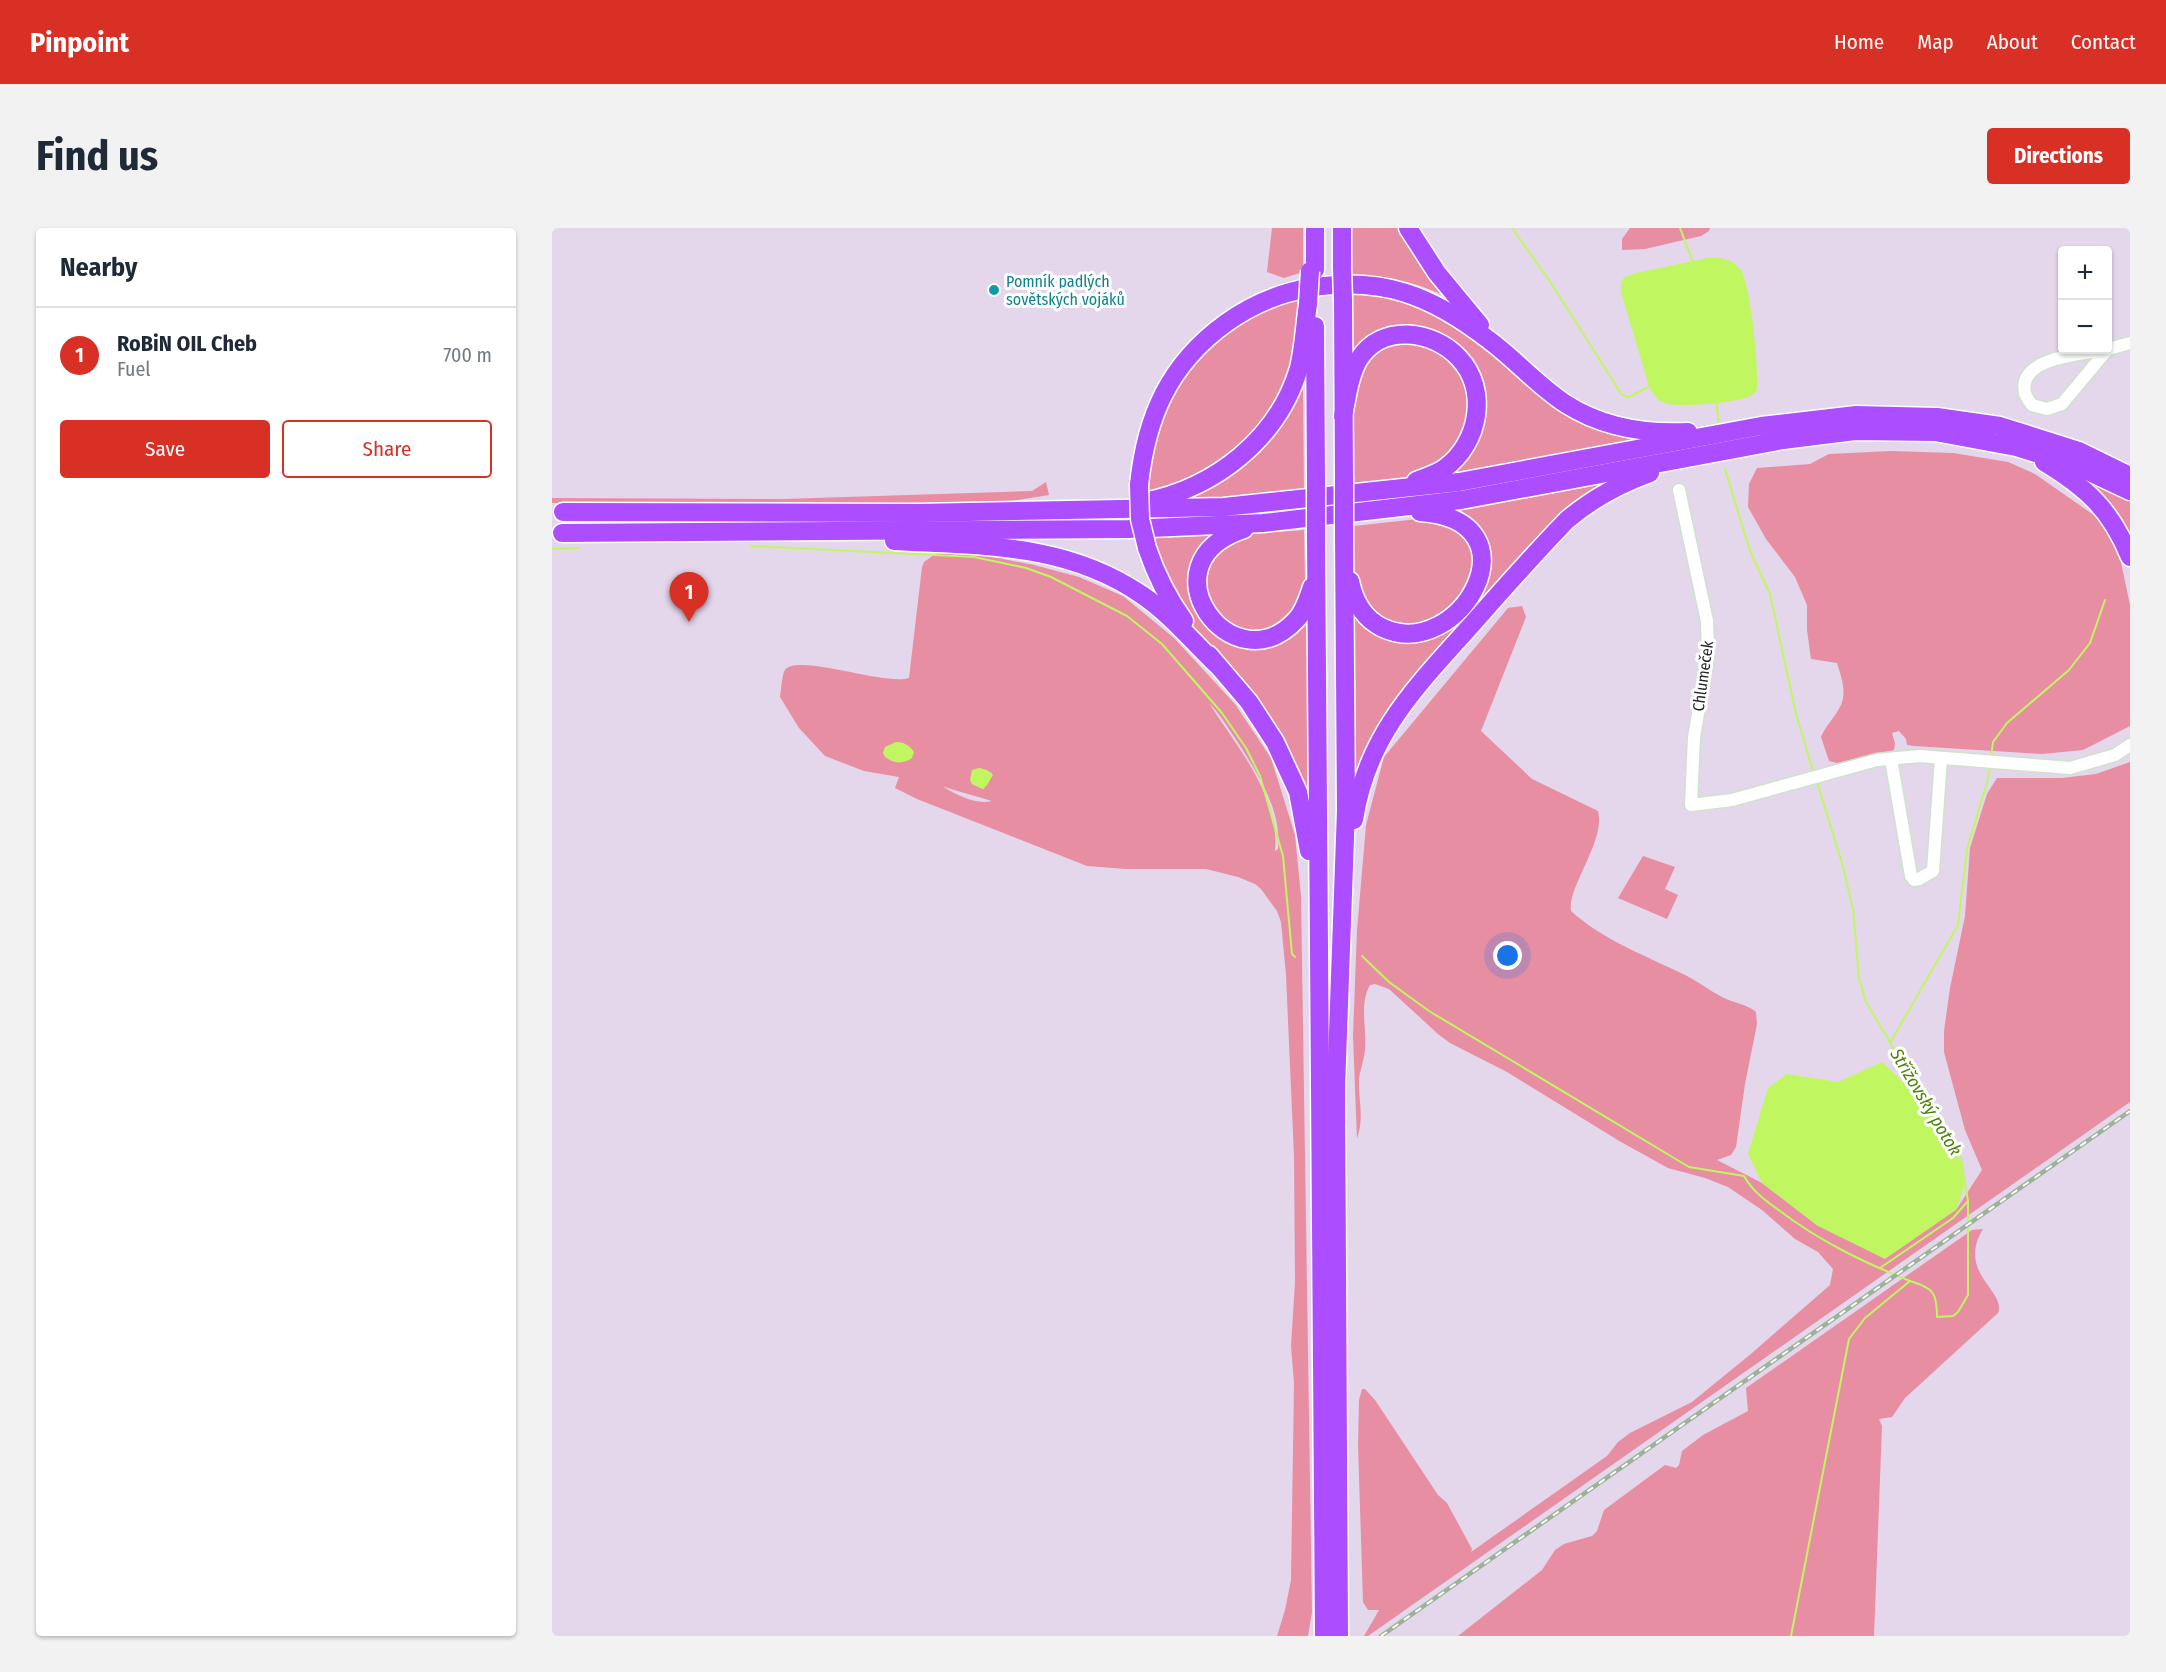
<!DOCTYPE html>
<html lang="en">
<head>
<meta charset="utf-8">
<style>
  body { margin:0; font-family:"Fira Sans Condensed",sans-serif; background:#f2f2f3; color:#1f2937 }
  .controls { position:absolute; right:18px; top:18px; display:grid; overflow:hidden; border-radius:6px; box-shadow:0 2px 4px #0004 }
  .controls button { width:54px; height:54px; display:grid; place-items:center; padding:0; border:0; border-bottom:2px solid #e0e1e3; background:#fff; color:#1f2937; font:30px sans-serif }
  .you { position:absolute; left:956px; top:728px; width:21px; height:21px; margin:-15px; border:4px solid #fff; border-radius:50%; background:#1a73e8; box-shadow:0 0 0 9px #1a73e833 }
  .badge { display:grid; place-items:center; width:39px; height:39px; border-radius:50%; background:#d93025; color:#fff; font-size:20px; font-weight:700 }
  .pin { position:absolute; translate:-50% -50px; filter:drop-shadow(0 2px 3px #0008) }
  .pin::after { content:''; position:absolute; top:32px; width:21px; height:18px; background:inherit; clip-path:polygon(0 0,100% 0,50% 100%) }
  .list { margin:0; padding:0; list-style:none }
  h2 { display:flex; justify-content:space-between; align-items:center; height:78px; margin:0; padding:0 24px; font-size:26px }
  h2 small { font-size:20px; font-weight:400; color:#747a83 }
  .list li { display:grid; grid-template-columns:39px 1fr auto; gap:18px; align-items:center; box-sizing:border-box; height:96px; padding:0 24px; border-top:2px solid #e0e1e3 }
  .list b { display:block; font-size:22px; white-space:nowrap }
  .list p { margin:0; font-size:20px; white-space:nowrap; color:#747a83 }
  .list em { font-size:20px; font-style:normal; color:#747a83 }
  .actions { display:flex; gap:12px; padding:18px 24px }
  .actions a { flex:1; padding:14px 0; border:2px solid #d93025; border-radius:6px; text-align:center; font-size:21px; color:#d93025 }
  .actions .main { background:#d93025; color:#fff }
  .map { position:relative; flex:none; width:1578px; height:1408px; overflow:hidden; border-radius:6px }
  header { display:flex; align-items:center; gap:36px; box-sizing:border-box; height:84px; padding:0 30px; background:#d93025; color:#fff }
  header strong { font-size:28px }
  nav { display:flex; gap:33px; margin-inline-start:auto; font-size:21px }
  .intro { display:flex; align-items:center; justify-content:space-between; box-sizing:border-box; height:144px; padding:0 36px }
  h1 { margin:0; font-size:42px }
  .button { padding:15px 27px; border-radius:6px; background:#d93025; color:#fff; font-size:21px; font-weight:700 }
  main { display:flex; gap:36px; padding:0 36px }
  aside { flex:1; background:#fff; border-radius:6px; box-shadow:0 2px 4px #0004 }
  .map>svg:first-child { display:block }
  .green { fill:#e78ea3; fill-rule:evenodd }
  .water { fill:#c0f760 }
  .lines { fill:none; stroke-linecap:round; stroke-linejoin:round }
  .stream { stroke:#c0f760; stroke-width:2 }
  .minor-casing { stroke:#cee2cc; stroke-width:15 }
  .highway-casing { stroke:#fff; stroke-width:21 }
  .minor { stroke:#fff; stroke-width:12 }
  .highway { stroke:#ac4eff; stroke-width:18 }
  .rail-casing { stroke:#9bb399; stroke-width:4.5 }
  .rail { stroke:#fff; stroke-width:2; stroke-dasharray:7; stroke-linecap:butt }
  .highway-bridge-casing { stroke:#fff; stroke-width:21; stroke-linecap:butt }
  .highway-bridge { stroke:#ac4eff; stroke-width:18 }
  .culture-dot { fill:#0f9aa8; stroke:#fff; stroke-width:2 }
  .labels { text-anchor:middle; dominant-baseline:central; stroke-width:6; stroke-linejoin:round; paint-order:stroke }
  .culture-label { font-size:16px; fill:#0d838f; stroke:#fff; text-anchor:start }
  .street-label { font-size:16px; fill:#272727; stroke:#fff }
  .water-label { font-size:18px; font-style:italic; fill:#4b8207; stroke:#fff }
</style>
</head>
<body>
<header>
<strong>Pinpoint</strong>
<nav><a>Home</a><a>Map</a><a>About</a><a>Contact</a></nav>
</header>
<div class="intro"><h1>Find us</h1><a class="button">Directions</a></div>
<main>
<aside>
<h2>Nearby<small></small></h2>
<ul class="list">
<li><span class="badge">1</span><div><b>RoBiN OIL Cheb</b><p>Fuel</p></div><em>700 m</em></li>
</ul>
<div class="actions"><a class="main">Save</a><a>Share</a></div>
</aside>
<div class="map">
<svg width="1578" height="1408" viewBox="0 0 1578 1408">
  <rect width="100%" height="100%" fill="#e4d6eb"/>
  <g class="green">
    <path d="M720 0H751V44L732 50 715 44Z"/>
    <path d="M798 0H847L867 33 893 68C860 53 835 48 799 48Z"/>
    <path d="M1078 0H1158L1157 3 1149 8 1093 21 1070 22V11Z"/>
    <path d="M800 62 861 76 901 94 989 165 1092 210 1093 213 896 247 931 166 869 100 799 129Z"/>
    <path d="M750 68 748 114 724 179 676 234 593 272V256L612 180 647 127 694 90Z"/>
    <path d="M839 112 884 118 916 153 921 183 901 227 864 248 801 257 800 167 812 132Z"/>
    <path d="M748 160 751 161 752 264 630 272Z"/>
    <path d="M1339 223 1401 225 1456 234 1483 246 1549 292 1567 325 1578 377V498L1531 522 1490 526 1362 518 1355 517 1354 511 1347 503 1340 505 1343 515 1342 522 1285 535 1277 533 1269 509C1274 497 1284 488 1289 477 1295 463 1289 448 1285 435L1259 431 1255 402V377L1243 349 1214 311 1196 279 1197 256 1205 240 1258 236 1277 226Z"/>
    <path d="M1525 246 1578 273V307C1567 280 1547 265 1525 246Z"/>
    <path d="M494 254 497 267 460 273 230 278 0 275V270L231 271 480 263Z"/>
    <path d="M1058 254 995 302 805 549H802V382L848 412 929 365C943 332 934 301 903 283L904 280Z"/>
    <path d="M884 289 918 309 925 336 905 379 868 399 828 394 804 357 802 344V298Z"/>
    <path d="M752 302 753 351 747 377 715 407 675 401 650 363 656 327 683 307Z"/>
    <path d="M662 306C613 343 645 422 705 418 724 417 737 411 749 396L756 397 759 595 682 448 630 385 599 308Z"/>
    <path d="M386 324 430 327 482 337 527 349 571 368 622 410 683 476 719 530 743 607 749 668 760 1384 756 1408H725L733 1382 739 1352 742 1155 739 1118 743 1054 742 928 734 747 729 694 725 683 709 661 703 656 686 649 654 641H574L535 638 365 571 343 560 347 549 312 543 273 528 247 500 228 469C229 463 230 446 233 442 245 425 333 458 357 450L370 339 372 334ZM657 475C668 486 676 500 685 513 705 545 730 581 726 621L723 623C728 568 685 519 657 475ZM427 540 440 545 431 561 420 556ZM391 559H392L440 573C423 577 406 567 391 559Z"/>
    <path d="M970 378 974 389 929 503 980 551 1046 583C1054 613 1015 659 1019 683 1052 713 1095 728 1135 748 1147 754 1158 763 1170 769 1181 775 1195 776 1204 784L1205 796 1193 856 1184 919 1179 927 1165 932 1210 955 1266 998 1404 982 1430 942 1413 902 1392 824V803L1398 760 1413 688 1418 620 1435 566 1445 550H1510L1544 546 1578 534V874L816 1408H812L827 1382H816L811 1374 806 1217 807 1172 810 1161H813L823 1172 886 1267 895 1275 920 1321 919 1324 1055 1228 1066 1214 1078 1205 1140 1174 1200 1125 1278 1057 1281 1041 1266 1024 1243 1011 1210 982 1176 959 1153 950 1116 940 1069 914 955 844 898 815 886 806 837 761 823 756 818 757C807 776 815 801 813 822 812 833 807 844 807 854 807 876 812 889 805 911L801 808 805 702 814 597 832 529 956 380Z"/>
    <path d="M1091 628 1123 639 1113 661 1126 667 1115 691 1066 670Z"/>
    <path d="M1431 1001C1404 1045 1455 1063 1446 1085L1353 1170 1340 1189 1327 1191 1330 1198 1322 1408H906L990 1342 1003 1322 1012 1316 1040 1308 1045 1303 1052 1282 1113 1237 1124 1240 1127 1237 1130 1223 1151 1207 1196 1183 1194 1160 1420 1002Z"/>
  </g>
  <g class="water">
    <path d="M1156 30C1168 29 1181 31 1189 42 1199 59 1207 141 1205 162 1202 165 1202 166 1198 168 1185 175 1126 180 1113 175 1104 172 1101 166 1097 158L1069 64V56L1072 49 1084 45Z"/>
    <path d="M344 514C352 514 357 517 362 524L360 530C351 536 342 536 333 529L331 525 333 519Z"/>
    <path d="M427 540 435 542 441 547 435 557 431 561 420 556 418 552 420 542Z"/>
    <path d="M1330 834 1374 877 1409 935 1412 959 1404 982 1333 1031 1266 998 1210 955 1196 926 1216 860 1235 846 1286 854Z"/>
  </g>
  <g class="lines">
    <g class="stream">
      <path d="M960 0 999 55 1070 167 1077 169 1098 158"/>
      <path d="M1128 0 1141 34"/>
      <path d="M1164 173 1167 197"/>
      <path d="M1173 241 1198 323 1218 366 1244 486 1262 546"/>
      <path d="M199 318 422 329 474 340 499 349 575 388 610 416 670 485 694 520 708 548 731 628 740 726 743 729"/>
      <path d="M0 321 27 320"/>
      <path d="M1439 530 1441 514 1455 495 1517 442 1538 415 1553 372"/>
      <path d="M1265 554 1290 635 1301 681 1307 750 1314 774 1338 814"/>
      <path d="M810 728 837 754 877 783 1137 939 1192 948C1201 964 1214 973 1228 983 1269 1014 1311 1034 1358 1053"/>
      <path d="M1328 1040 1401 990 1416 973"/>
      <path d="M1239 1408 1297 1111 1313 1090 1358 1053C1381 1060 1385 1064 1385 1089L1401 1088 1406 1084 1416 1067V973L1409 930 1338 815 1406 697 1415 621 1436 551 1438 538"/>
    </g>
    <g class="minor-casing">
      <g id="minor">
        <path d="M1556 121 1578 115"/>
        <path d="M1553 122C1531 126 1465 129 1473 165 1474 169 1478 174 1480 177L1495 181 1510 176 1555 122"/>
        <path d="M1127 262 1155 393 1156 428 1142 509 1139 577 1180 572 1325 532 1367 528 1518 540 1563 527 1578 517"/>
        <path d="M1339 531 1359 648 1362 652 1367 651 1381 643 1389 530"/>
      </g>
    </g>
    <g class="highway-casing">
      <g id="highway">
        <path d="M790 0V40"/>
        <path d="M856 0 885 45 928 97"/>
        <path d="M763 42V0"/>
        <path d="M791 72 792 249"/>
        <path d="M763 98 764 252"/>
        <path d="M791 188C795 169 797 148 807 131 830 95 881 102 907 130 937 162 927 215 893 240 885 246 874 249 864 253"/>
        <path d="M1492 234C1535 260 1559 282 1578 329"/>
        <path d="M587 257C594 189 617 136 674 95 699 77 727 65 757 60 830 48 879 67 937 112 964 132 986 158 1014 176 1050 199 1094 206 1136 204"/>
        <path d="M592 274C663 260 726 211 747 140 752 119 753 97 756 76"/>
        <path d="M11 284 366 285 672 279 907 254 1209 198 1304 187 1385 189 1448 198 1527 223 1578 248"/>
        <path d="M692 301C588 335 681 460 744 392 753 383 756 370 760 359"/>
        <path d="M10 305 576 301 711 295 909 272 1231 212 1303 203 1383 204 1464 219 1523 237 1578 263"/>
        <path d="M764 309 772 1408"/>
        <path d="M342 313C431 318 514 315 590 367 618 386 640 413 664 436"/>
        <path d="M595 320C604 347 615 369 632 393"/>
        <path d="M798 353C802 373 812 391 831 400 908 435 989 292 868 284"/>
        <path d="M657 427 697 474 723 514 746 564 757 623"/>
        <path d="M802 592C815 505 867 456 923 393 953 359 983 325 1015 292 1040 271 1067 256 1098 245"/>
        <path d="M787 1408 784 860 794 582 792 306"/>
      </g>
    </g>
    <use href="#minor" class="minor"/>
    <use href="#highway" class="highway"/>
    <g class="rail-casing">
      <path id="rail" d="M829 1408 1578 883"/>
    </g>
    <use href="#rail" class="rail"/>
    <g class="highway-bridge-casing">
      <g id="highway-bridge">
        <path d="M790 40 791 72"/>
        <path d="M756 76 758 43"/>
        <path d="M792 249V306"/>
        <path d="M764 252V309"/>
        <path d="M587 257 588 291 595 320"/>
      </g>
    </g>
    <use href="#highway-bridge" class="highway-bridge"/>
  </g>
  <circle class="culture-dot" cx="442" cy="62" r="6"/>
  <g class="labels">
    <g class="culture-label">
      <text x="454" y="53">Pomník padlých<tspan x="454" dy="18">sovětských vojáků</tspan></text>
    </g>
    <g class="street-label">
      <text transform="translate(1151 448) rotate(-82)">Chlumeček</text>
    </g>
    <g class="water-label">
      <text transform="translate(1374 874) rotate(59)">Střížovský potok</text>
    </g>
  </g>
</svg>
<div class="controls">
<button>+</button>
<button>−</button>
</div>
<div class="you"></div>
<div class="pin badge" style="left:137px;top:394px">1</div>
</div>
</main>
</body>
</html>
